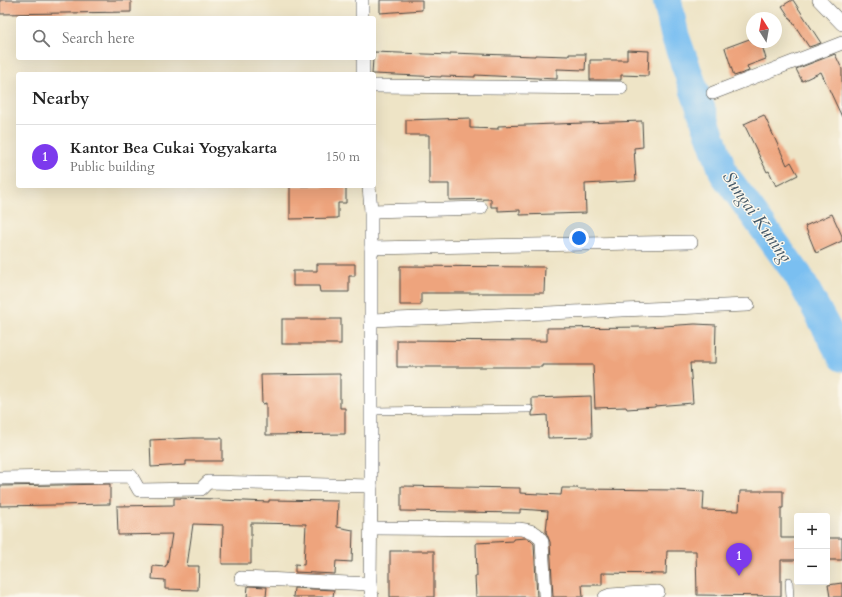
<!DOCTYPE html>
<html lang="en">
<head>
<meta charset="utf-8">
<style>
  body { margin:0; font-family:Cardo,serif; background:#f6f6f6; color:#222 }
  .controls { position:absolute; right:12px; bottom:12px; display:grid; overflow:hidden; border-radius:4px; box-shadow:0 4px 16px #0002 }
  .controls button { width:36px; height:36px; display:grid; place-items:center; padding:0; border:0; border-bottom:1px solid #e0e0e0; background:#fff; color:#222; font:20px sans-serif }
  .compass { position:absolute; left:746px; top:12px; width:36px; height:36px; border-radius:50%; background:#fff; box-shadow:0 4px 16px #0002; rotate:349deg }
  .you { position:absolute; left:579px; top:238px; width:14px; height:14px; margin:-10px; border:3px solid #fff; border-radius:50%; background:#1a73e8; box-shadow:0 0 0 6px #1a73e833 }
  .badge { display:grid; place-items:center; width:26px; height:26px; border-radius:50%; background:#7c3aed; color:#fff; font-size:13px; font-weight:700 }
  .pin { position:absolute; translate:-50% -33px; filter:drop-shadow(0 1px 2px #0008) }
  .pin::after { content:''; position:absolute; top:21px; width:14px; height:12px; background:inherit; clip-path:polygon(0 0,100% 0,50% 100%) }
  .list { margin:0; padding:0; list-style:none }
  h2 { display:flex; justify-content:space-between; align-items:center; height:52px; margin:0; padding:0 16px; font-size:17px }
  h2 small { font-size:13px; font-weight:400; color:#767676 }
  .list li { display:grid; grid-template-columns:26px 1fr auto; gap:12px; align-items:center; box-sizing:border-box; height:64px; padding:0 16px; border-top:1px solid #e0e0e0 }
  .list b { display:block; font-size:15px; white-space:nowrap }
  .list p { margin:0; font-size:13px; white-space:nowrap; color:#767676 }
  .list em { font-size:13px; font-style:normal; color:#767676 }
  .icon { flex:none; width:22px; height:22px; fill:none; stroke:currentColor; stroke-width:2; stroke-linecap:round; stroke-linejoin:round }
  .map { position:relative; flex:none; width:842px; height:597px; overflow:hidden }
  .search { position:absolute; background:#fff; box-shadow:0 4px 16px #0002; left:16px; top:16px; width:360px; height:44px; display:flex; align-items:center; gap:10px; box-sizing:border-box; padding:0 14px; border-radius:4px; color:#767676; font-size:15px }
  .panel { position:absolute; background:#fff; box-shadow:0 4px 16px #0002; left:16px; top:72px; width:360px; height:116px; border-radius:4px }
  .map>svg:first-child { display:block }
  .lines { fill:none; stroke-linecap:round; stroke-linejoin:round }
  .river { stroke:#7abff1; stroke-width:29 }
  .building { fill:#eea47d }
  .service-casing { stroke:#484742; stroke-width:8 }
  .minor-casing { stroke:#484742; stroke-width:14 }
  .service { stroke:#fff; stroke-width:7 }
  .minor { stroke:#fff; stroke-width:13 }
  .labels { text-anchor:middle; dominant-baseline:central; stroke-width:3; stroke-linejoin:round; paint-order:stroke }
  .water-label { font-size:18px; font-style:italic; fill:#435766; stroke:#fbf7ec }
</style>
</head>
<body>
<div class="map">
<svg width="842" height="597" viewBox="0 0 842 597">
  <rect width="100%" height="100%" fill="#fbf7ec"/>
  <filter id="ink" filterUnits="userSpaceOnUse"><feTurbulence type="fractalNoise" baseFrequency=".025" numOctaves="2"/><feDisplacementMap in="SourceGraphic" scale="8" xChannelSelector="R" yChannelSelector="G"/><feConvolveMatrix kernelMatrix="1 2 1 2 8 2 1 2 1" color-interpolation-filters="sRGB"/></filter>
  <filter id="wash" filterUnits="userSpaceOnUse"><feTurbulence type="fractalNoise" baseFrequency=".012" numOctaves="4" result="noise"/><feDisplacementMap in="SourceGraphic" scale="16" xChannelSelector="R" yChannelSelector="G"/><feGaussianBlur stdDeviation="0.9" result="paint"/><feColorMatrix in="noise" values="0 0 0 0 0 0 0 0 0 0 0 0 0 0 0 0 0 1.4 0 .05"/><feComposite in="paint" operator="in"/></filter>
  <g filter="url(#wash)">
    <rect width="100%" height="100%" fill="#eee4c6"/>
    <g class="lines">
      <path class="river" d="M667 0 675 36 724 174 798 275 842 357"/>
    </g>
    <g id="blocks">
      <g class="building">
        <path d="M0 0H131V12L0 14Z"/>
        <path d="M380 0H422V10L380 13Z"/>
        <path d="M792 0H793L821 43 809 47 782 6Z"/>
        <path d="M752 38V42H761L766 59 747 66 749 71 734 76 725 48Z"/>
        <path d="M627 50 649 51 648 76 621 75V80H590V60H627Z"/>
        <path d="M374 52 451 55V53L535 56V55L569 56V54H586L585 70 557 69V79L475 75V77L441 76V77L374 74H372L373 58H374Z"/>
        <path d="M835 54 842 69V117L821 72 802 81 796 69Z"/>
        <path d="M764 115 787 165 791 162 798 175 776 186 769 171 767 172 744 124Z"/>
        <path d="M470 118V128L498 129V126L642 121 643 147 634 148 636 181 585 184 586 213 520 215V210L498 211V207H491V199L449 200V184H429V135H406V120Z"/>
        <path d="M290 186H346V203H338V218L290 219Z"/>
        <path d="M832 214 842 236V241L816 253 805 226Z"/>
        <path d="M317 264H355V276H349V292H320L319 286H293V271H317Z"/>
        <path d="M400 266 545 267 544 293H421V305H400Z"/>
        <rect x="282" y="319" width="59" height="25"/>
        <path d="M695 324 716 325 715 363H690L693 403 655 406V407L627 409 626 407 595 408 593 365H542V367H397V340L547 341V328L648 327Z"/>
        <path d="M340 374V408H345V434L266 435V403L262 404 261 375Z"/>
        <path d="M591 396 592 437 548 438 547 415 532 416V413L534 409 532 405V398Z"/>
        <path d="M192 438H222V461H186V465L151 467 150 440Z"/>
        <path d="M110 484V504L0 506V486Z"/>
        <path d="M401 486 520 488V493L561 495 562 488H578V489L673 490 704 492 703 510 739 511 740 491H783V508H781V538H797V560H781V596L697 595 696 551H667L666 574 602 573V585H582L583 597H553L550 542 546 532 548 511 520 509V513L401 511Z"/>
        <path d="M174 498 220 499V500L269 502V500L338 501 337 527 353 530 352 562 336 561 335 574 295 572V564L304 565 306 524 251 523V564H222L223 525 193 524 187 566H199L198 590 165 589V580L152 579 153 566 165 567 166 565H167L172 534 118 535 117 506 174 505Z"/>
        <path d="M526 538 531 540 534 544 537 597H476L475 576H477L476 543 513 541V539Z"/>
        <rect x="827" y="538" width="15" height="22"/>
        <rect x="390" y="551" width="44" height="46"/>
        <path d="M842 583V597H830L828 585Z"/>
        <path d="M248 586 267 587 266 597H247Z"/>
        <path d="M294 588 334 590 333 597H293Z"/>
      </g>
    </g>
  </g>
  <g filter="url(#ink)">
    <use href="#blocks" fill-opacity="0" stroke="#484742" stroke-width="1"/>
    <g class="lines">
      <g class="service-casing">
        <g id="service">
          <path d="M371 411 529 409"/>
          <path d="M789 581 790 597"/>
        </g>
      </g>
      <g class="minor-casing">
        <g id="minor">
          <path d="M362 0V18"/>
          <path d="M819 0 842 24"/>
          <path d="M363 58V74"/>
          <path d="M374 86 621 88"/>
          <path d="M713 93 842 43"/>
          <path d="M369 186 371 211V486L370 584 372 597"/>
          <path d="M371 211 481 208"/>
          <path d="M371 248 691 242"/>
          <path d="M371 320 748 305"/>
          <path d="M0 478 131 476 139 490 201 489 208 482 371 486"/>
          <path d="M371 528 520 529C530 531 538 531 542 542L545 595"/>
          <path d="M241 578 370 584"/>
          <path d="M605 597 610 595 658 592"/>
        </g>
      </g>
      <use href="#service" class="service"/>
      <use href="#minor" class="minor"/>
    </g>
  </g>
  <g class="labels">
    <g class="water-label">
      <text transform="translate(757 217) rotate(55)">Sungai Kuning</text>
    </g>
  </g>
</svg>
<div class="controls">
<button>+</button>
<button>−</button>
</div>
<svg class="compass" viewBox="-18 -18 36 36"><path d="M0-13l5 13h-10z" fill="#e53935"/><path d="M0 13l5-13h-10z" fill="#767676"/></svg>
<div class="you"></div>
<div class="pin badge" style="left:739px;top:576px">1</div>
<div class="search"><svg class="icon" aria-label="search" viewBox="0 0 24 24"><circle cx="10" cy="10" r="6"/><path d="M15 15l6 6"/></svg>Search here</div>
<section class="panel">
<h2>Nearby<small></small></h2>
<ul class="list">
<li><span class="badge">1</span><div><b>Kantor Bea Cukai Yogyakarta</b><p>Public building</p></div><em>150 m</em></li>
</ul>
</section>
</div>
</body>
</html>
